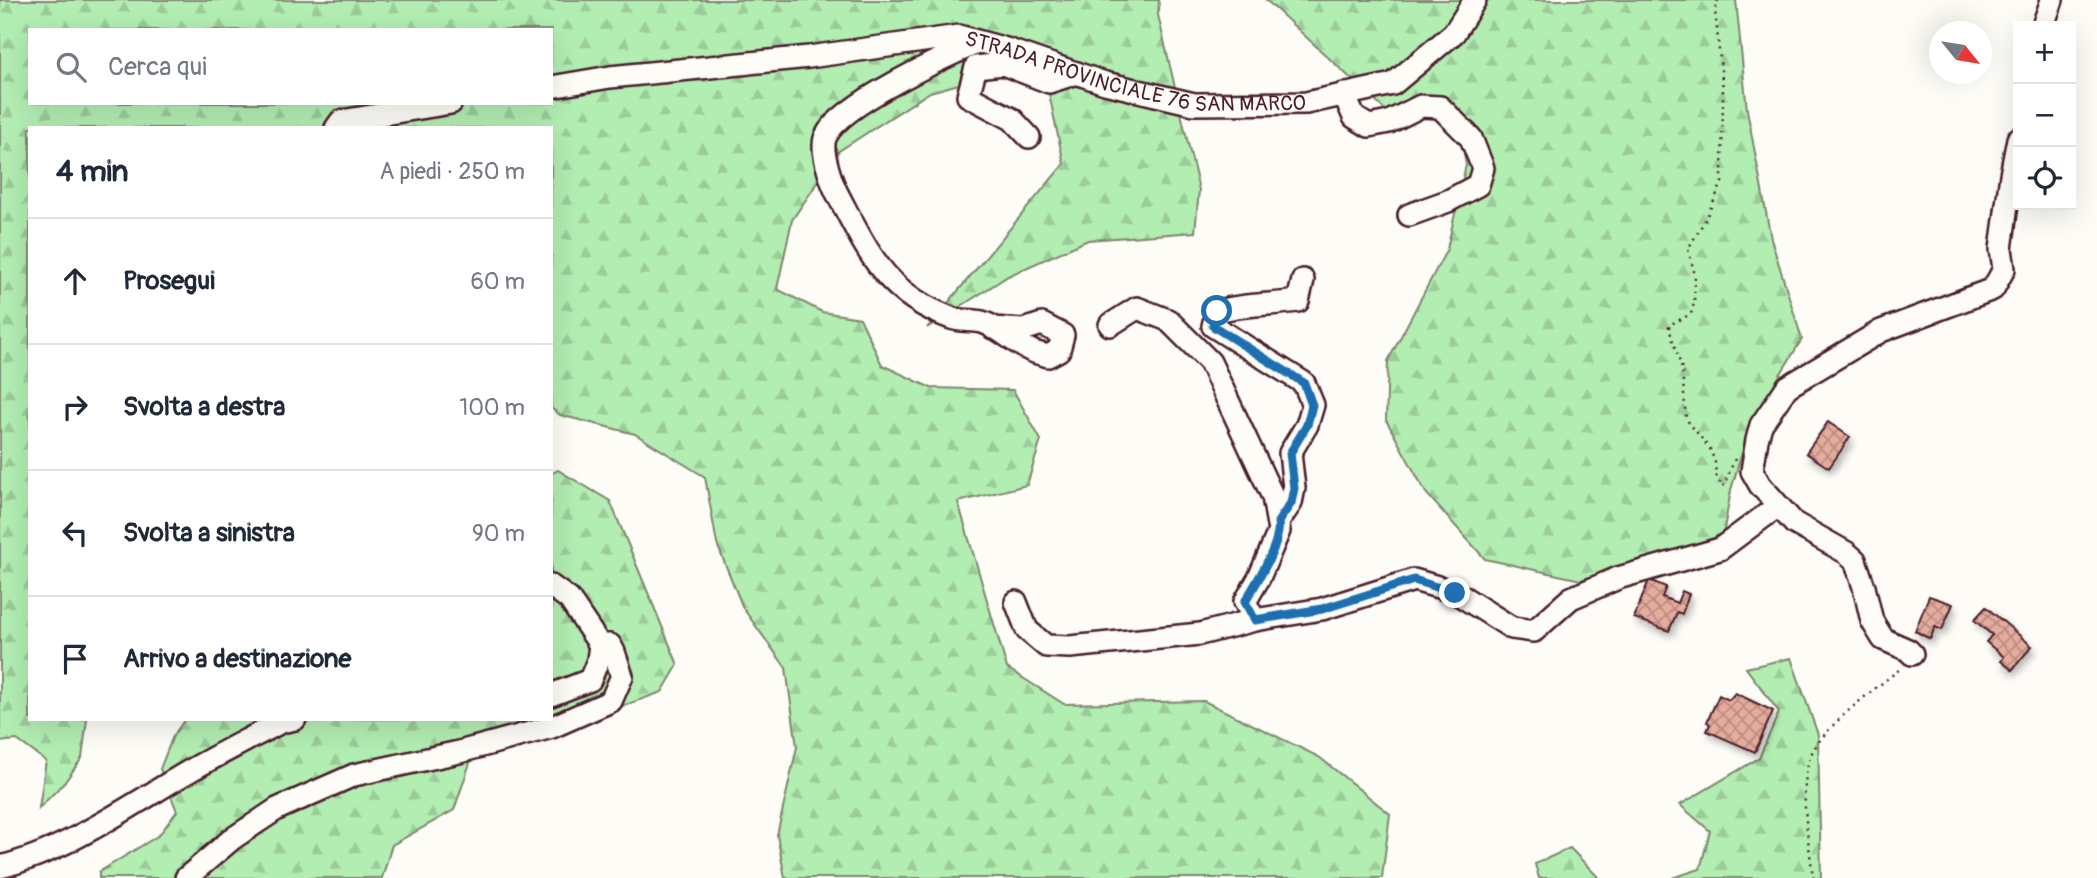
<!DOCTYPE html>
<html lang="it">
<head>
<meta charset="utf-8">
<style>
  body { margin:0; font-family:Pangolin,sans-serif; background:#f6f6f7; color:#1f2937 }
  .controls { position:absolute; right:21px; top:21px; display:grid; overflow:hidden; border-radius:0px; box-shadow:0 7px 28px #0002 }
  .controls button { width:63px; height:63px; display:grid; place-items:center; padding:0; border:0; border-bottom:2px solid #e0e1e3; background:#fff; color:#1f2937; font:35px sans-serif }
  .compass { position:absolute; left:1929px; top:21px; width:63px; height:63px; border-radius:50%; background:#fff; box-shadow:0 7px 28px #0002; rotate:120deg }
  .stop { position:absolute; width:21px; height:21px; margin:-16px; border:5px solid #1f6fb2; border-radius:50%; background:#fff }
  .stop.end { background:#1f6fb2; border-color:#fff; box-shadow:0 2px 7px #0008 }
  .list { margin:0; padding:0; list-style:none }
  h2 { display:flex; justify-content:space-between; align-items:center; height:91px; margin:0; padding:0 28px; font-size:30px }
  h2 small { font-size:23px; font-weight:400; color:#747a83 }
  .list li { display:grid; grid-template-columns:46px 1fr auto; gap:21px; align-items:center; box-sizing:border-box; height:126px; padding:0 28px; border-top:2px solid #e0e1e3 }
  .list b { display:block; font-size:26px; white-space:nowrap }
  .list em { font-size:23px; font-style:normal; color:#747a83 }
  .icon { flex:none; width:38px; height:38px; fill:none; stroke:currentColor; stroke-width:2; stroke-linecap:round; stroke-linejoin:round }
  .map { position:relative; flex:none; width:2097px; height:878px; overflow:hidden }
  .search { position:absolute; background:#fff; box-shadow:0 7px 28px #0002; left:28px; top:28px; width:525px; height:77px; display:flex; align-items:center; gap:18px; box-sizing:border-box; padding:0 24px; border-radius:0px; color:#747a83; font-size:26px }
  .panel { position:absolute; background:#fff; box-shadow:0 7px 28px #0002; left:28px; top:126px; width:525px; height:595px; border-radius:0px }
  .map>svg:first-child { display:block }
  .forest { fill:url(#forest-firs); stroke:#7e866e; stroke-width:2; fill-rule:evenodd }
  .building { fill:url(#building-cross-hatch); stroke:#4a1f2b; stroke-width:2; filter:url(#shadow) }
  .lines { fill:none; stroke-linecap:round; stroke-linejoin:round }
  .minor-casing { stroke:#4a1f2b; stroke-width:26 }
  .path { stroke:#4a1f2b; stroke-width:2.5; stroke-dasharray:2 5; stroke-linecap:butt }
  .minor { stroke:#fdfcf7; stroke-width:21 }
  .route { stroke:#1f6fb2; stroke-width:9 }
  .labels { text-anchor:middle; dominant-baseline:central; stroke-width:6; stroke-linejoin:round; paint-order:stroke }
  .street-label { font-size:21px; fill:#4a1f2b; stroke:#fdfcf7 }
</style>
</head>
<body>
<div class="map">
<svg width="2097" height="878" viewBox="0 0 2097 878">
  <defs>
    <pattern id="forest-firs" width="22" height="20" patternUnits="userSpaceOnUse" patternTransform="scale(1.75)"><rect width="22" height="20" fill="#b2edb2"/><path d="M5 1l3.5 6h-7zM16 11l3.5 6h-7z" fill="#9bcb99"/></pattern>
    <pattern id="building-cross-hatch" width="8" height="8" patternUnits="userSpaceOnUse" patternTransform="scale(1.75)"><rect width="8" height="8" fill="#e4ac9d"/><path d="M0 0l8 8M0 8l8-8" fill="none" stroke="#bb8b80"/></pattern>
    <filter id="shadow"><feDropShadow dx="3" dy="5" stdDeviation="3.5" flood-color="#0004"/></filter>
  </defs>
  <rect width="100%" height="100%" fill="#fdfcf7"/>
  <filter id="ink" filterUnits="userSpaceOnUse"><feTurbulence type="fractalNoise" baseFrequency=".0143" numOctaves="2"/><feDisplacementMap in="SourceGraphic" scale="14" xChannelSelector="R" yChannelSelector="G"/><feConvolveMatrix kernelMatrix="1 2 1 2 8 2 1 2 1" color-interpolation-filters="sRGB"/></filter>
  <g filter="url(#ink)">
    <g class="forest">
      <path d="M0 0H1159L1158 15 1199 190 1195 232 1088 240 1008 276 927 328 1064 164 1042 61 930 92 839 151 792 220 777 289 822 312 860 318 882 365 931 388 1013 390 1041 440 1027 485 958 502 1007 668 1064 704 1204 701 1319 757 1390 814 1382 878H785L777 835 797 747 786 668 743 608 717 544 705 477 635 434 560 415 551 408V128H30V719H87L82 758 64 783 39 808 46 761 17 740 0 742ZM30 30H551V103H30Z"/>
      <path d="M1266 0H1736L1747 110 1771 239 1802 339 1751 422 1731 490 1723 535 1581 580 1485 559 1426 493 1386 420 1388 361 1447 249 1466 165 1457 112 1386 111Z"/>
      <path d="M558 470 610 501 678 665 662 692 471 760 454 810 392 845 382 878H99V872L159 835 177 811 160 769 173 736 185 719H551V474Z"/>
      <path d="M1791 658 1818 735 1821 878H1672L1700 869 1710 831 1680 805 1759 758 1779 712 1746 668Z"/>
      <path d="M1570 848 1599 878H1539L1535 864Z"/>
    </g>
    <g class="building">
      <path d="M1828 422 1850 437 1829 468 1806 453Z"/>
      <path d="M1649 580 1666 587 1662 597 1677 603 1682 591 1689 594 1682 614 1677 612 1669 631 1634 618Z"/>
      <path d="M1929 596 1953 604 1942 630 1935 627 1930 639 1915 631Z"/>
      <path d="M1986 607 2032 646 2012 670 2001 661 2004 657 1986 642 1992 635 1974 620Z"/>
      <path d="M1735 693 1773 711 1755 752 1707 731 1710 724 1707 722 1719 695 1729 700Z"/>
    </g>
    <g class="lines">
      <g class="minor-casing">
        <g id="minor">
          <path d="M2043 26 2052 0"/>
          <path d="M979 42C946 56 841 104 826 136 819 149 832 184 839 197 869 254 886 294 951 318 961 322 972 319 982 322 999 327 1013 342 1028 349 1034 353 1042 354 1048 356L1059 350 1063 335 1042 324 1023 330 993 328"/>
          <path id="s1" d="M551 87 610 77 809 57 959 36 1006 49 1105 83 1194 104 1306 103 1393 84 1454 33 1475 0"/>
          <path d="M1344 94 1354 117 1369 126 1389 122 1421 106 1440 107 1471 138 1483 168 1478 185 1448 201 1409 215"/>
          <path d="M336 128 341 121 451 103"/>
          <path d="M1029 137 1012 119 968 96 976 67 1003 64 1049 82 1077 73"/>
          <path d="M1110 325 1137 308 1168 320 1210 362 1273 497 1279 531 1259 578 1245 602 1255 620 1322 609 1414 580 1455 592 1512 628 1534 631 1571 598 1618 578 1720 549 1778 506"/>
          <path d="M1278 522 1291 503 1294 488 1290 453 1307 425 1313 405 1304 383 1213 326 1217 311C1244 304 1271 305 1298 301L1303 280"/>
          <path d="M551 586 569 599 600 645 598 660 590 680 551 695"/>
          <path d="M1016 602 1027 630 1046 646 1070 647 1200 634 1255 620"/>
          <path d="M1912 654 1908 650 1883 639 1872 621 1864 587 1855 560 1847 553 1794 523 1760 485 1752 471 1757 440 1761 425 1787 387 1881 331 1993 289 2004 269 2001 249 2011 175 2018 139"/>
          <path d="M0 867C66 851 128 807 186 773 217 755 249 739 281 722L295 719"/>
          <path d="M186 878 232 839 277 809 354 775 459 752 552 727 611 701 622 676 614 652 610 645H600"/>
        </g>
      </g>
      <g class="path">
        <path d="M1718 0 1715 10 1723 90 1722 183 1705 220 1688 249 1695 275 1694 303 1691 314 1669 325V328L1682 369 1686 419 1710 449 1715 462 1716 475 1723 487 1735 459"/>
        <path d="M1813 878C1809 841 1799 796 1809 760 1817 731 1876 688 1900 669"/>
      </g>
      <use href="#minor" class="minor"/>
    </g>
  </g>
  <g class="lines" filter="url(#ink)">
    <path class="route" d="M1217 311 1213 326 1304 383 1312 405 1307 425 1290 453 1294 488 1291 503 1278 522C1282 543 1256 583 1245 602L1255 620 1322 609 1414 580 1455 593"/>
  </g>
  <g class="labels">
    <g class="street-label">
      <text stroke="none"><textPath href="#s1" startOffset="593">STRADA PROVINCIALE 76 SAN MARCO</textPath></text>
    </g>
  </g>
</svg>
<div class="controls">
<button>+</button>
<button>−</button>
<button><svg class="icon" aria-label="locate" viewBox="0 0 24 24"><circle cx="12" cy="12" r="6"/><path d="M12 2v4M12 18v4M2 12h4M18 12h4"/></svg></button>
</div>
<svg class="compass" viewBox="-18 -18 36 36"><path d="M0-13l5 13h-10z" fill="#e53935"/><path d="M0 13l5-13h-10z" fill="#747a83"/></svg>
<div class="stop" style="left:1217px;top:311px"></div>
<div class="stop end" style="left:1455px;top:593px"></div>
<div class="search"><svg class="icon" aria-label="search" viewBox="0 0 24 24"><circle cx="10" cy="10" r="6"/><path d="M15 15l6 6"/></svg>Cerca qui</div>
<section class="panel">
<h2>4 min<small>A piedi · 250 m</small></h2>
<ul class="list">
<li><svg class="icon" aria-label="ahead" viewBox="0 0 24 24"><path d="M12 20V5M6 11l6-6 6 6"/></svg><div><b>Prosegui</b></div><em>60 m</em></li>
<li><svg class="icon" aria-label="right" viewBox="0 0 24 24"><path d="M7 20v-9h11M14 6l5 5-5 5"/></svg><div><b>Svolta a destra</b></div><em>100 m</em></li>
<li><svg class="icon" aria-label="left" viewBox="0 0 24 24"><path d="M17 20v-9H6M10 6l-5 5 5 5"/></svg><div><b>Svolta a sinistra</b></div><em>90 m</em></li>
<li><svg class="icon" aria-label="arrive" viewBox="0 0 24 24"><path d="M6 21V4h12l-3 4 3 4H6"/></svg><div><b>Arrivo a destinazione</b></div></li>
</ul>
</section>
</div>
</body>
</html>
